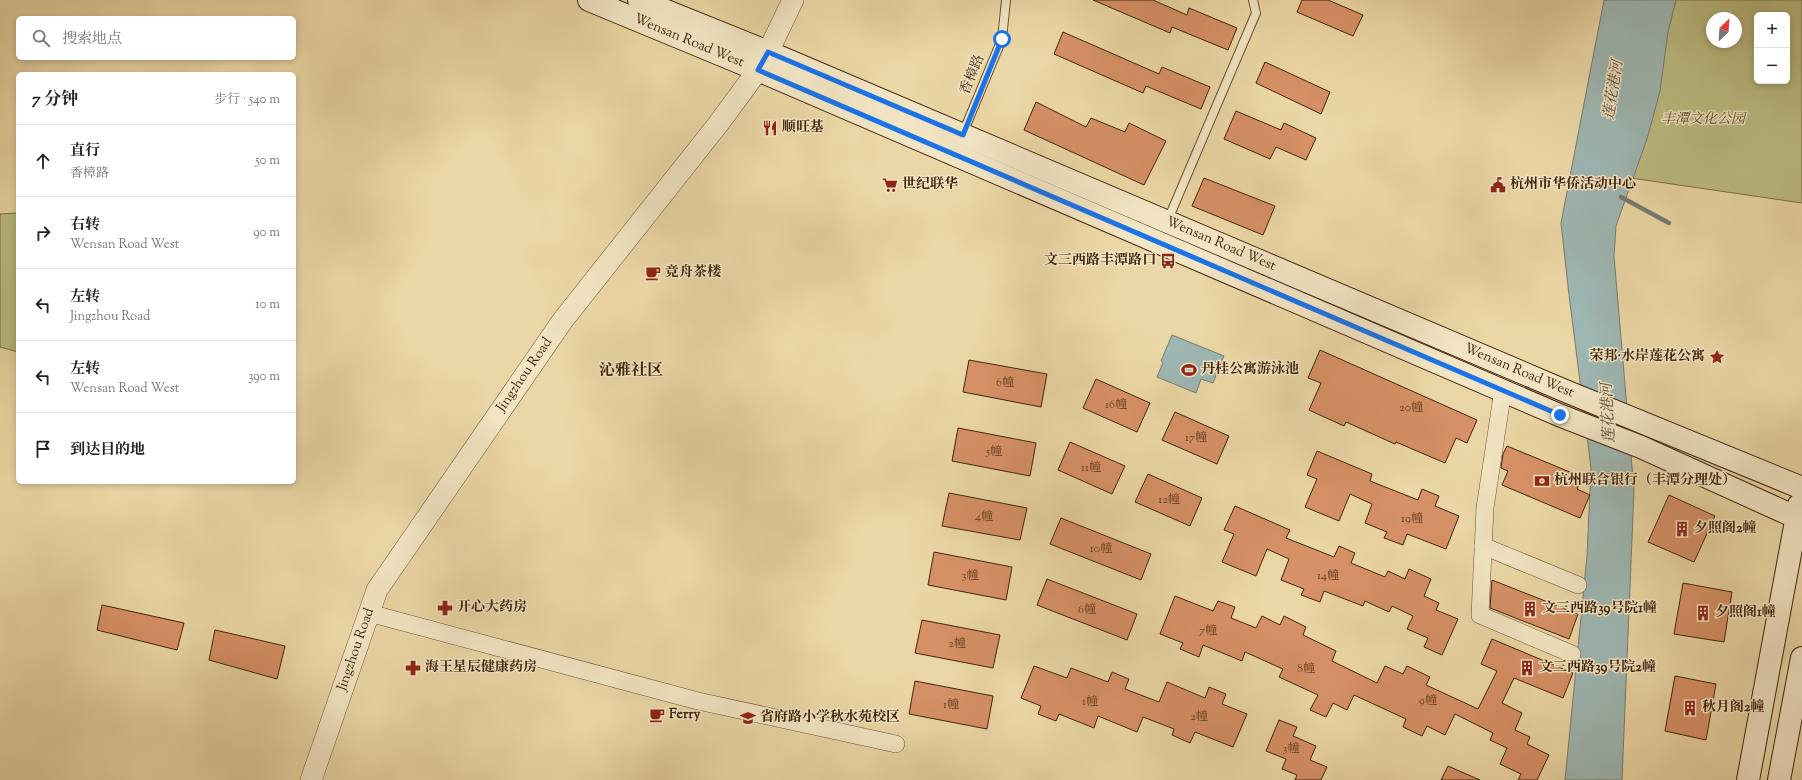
<!DOCTYPE html>
<html lang="zh">
<head>
<meta charset="utf-8">
<style>
  body { margin:0; font-family:"Sorts Mill Goudy","Noto Serif SC",serif; background:#f2f2f2; color:#222 }
  .controls { position:absolute; right:12px; top:12px; display:grid; overflow:hidden; border-radius:6px; box-shadow:0 2px 6px #0003 }
  .controls button { width:36px; height:36px; display:grid; place-items:center; padding:0; border:0; border-bottom:1px solid #e0e0e0; background:#fff; color:#222; font:20px sans-serif }
  .compass { position:absolute; left:1706px; top:12px; width:36px; height:36px; border-radius:50%; background:#fff; box-shadow:0 2px 6px #0003; rotate:25deg }
  .stop { position:absolute; width:12px; height:12px; margin:-9px; border:3px solid #1a73e8; border-radius:50%; background:#fff }
  .stop.end { background:#1a73e8; border-color:#fff; box-shadow:0 1px 4px #0008 }
  .list { margin:0; padding:0; list-style:none }
  h2 { display:flex; justify-content:space-between; align-items:center; height:52px; margin:0; padding:0 16px; font-size:17px }
  h2 small { font-size:13px; font-weight:400; color:#767676 }
  .list li { display:grid; grid-template-columns:26px 1fr auto; gap:12px; align-items:center; box-sizing:border-box; height:72px; padding:0 16px; border-top:1px solid #e0e0e0 }
  .list b { display:block; font-size:15px; white-space:nowrap }
  .list p { margin:0; font-size:13px; white-space:nowrap; color:#767676 }
  .list em { font-size:13px; font-style:normal; color:#767676 }
  .icon { flex:none; width:22px; height:22px; fill:none; stroke:currentColor; stroke-width:2; stroke-linecap:round; stroke-linejoin:round }
  .map { position:relative; flex:none; width:1802px; height:780px; overflow:hidden }
  .search { position:absolute; background:#fff; box-shadow:0 2px 6px #0003; left:16px; top:16px; width:280px; height:44px; display:flex; align-items:center; gap:10px; box-sizing:border-box; padding:0 14px; border-radius:6px; color:#767676; font-size:15px }
  .panel { position:absolute; background:#fff; box-shadow:0 2px 6px #0003; left:16px; top:72px; width:280px; height:412px; border-radius:6px }
  .map>svg:first-child { display:block }
  .green { fill:#bcbd82; stroke:#7e7047; fill-rule:evenodd }
  .water { fill:#9eb7b3; stroke:#787c70 }
  .lines { fill:none; stroke-linecap:round; stroke-linejoin:round }
  .stream { stroke:#787c70; stroke-width:4.5 }
  .building { fill:#d79166; stroke:#40240c }
  .service-casing { stroke:#6b5132; stroke-width:10 }
  .minor-casing { stroke:#6b5132; stroke-width:18 }
  .tertiary-casing { stroke:#6b5132; stroke-width:22 }
  .secondary-casing { stroke:#40240c; stroke-width:24 }
  .service { stroke:#f2e5c4; stroke-width:8 }
  .minor { stroke:#f2e5c4; stroke-width:17 }
  .tertiary { stroke:#f2e5c4; stroke-width:21 }
  .secondary { stroke:#f2e5c4; stroke-width:22 }
  .route { stroke:#1a73e8; stroke-width:5 }
  .labels { text-anchor:middle; dominant-baseline:central; stroke-width:3; stroke-linejoin:round; paint-order:stroke }
  .number-label { font-size:12px; fill:#663f22 }
  .street-label { font-size:14px; fill:#40240c; stroke:#f2e5c4 }
  .park-label { font-size:14px; font-style:italic; fill:#5f4a2a; stroke:#f2e5c4 }
  .poi-label { font-size:14px; font-weight:bold; fill:#40240c; stroke:#f2e5c4; text-anchor:start }
  .water-label { font-size:15px; font-style:italic; fill:#584936; stroke:#f2e5c4 }
  .quarter-label { font-size:16px; font-weight:bold; fill:#40240c; stroke:#f2e5c4 }
</style>
</head>
<body>
<div class="map">
<svg width="1802" height="780" viewBox="0 0 1802 780">
  <rect width="100%" height="100%" fill="#ebd7a5"/>
  <filter id="stains"><feTurbulence type="fractalNoise" baseFrequency=".005" numOctaves="4"/><feColorMatrix values="0 0 0 0 .2 0 0 0 0 .09 0 0 0 0 .02 0 0 0 .5 -.17"/></filter>
  <radialGradient id="worn" r=".72"><stop offset=".6" stop-color="#630" stop-opacity="0"/><stop offset="1" stop-color="#630" stop-opacity=".3"/></radialGradient>
  <g class="green">
    <path d="M1657 0H1802V203L1624 177ZM1757 15H1787V81H1757ZM1712 18H1736V42H1712Z"/>
    <path d="M18 213V352L0 347V214Z"/>
  </g>
  <g class="water">
    <path d="M1604 0H1676L1668 32 1660 91 1647 139 1616 226 1614 256 1634 490 1622 780H1565L1587 556 1591 468 1569 295 1561 223Z"/>
    <path d="M1172 335 1224 356 1213 383 1201 379 1196 393 1157 377 1163 363 1161 361Z"/>
  </g>
  <g class="lines">
    <path class="stream" d="M1621 197 1669 223"/>
  </g>
  <g class="building">
    <path d="M1093 0H1153L1187 15 1189 8 1237 28 1228 50 1172 27 1170 33Z"/>
    <path d="M1302 0H1328L1363 15 1353 36 1297 12Z"/>
    <path d="M1063 32 1159 74 1162 67 1210 87 1201 109 1146 86 1143 93 1054 54Z"/>
    <path d="M1265 62 1330 92 1321 114 1256 83Z"/>
    <path d="M1036 102 1086 127 1091 118 1125 132 1129 123 1166 141 1144 185 1024 130Z"/>
    <path d="M1236 111 1281 130 1284 123 1316 138 1306 160 1276 147 1270 159 1224 139Z"/>
    <path d="M1204 178 1275 206 1263 235 1192 206Z"/>
    <path d="M1320 350 1477 420 1467 443 1456 438 1445 463 1396 442 1395 444 1346 422 1344 426 1309 410 1321 383 1308 378Z"/>
    <path d="M969 360 1047 374 1041 407 963 392Z"/>
    <path d="M1096 379 1150 403 1137 432 1083 408Z"/>
    <path d="M1175 412 1229 436 1217 464 1162 440Z"/>
    <path d="M958 428 1036 443 1030 476 952 461Z"/>
    <path d="M1070 442 1125 466 1112 494 1058 470Z"/>
    <path d="M1507 446 1582 477 1577 489 1590 495 1580 518 1502 485 1508 471 1501 468 1503 454Z"/>
    <path d="M1317 451 1372 474 1370 481 1418 500 1422 489 1439 496 1435 506 1459 516 1446 549 1407 534 1403 545 1384 538 1387 532 1365 523 1372 504 1350 494 1339 521 1305 507 1317 479 1307 475Z"/>
    <path d="M1148 474 1202 498 1190 526 1135 502Z"/>
    <path d="M949 493 1027 508 1020 540 942 526Z"/>
    <path d="M1669 495 1715 516 1694 562 1648 542Z"/>
    <path d="M1235 506 1290 530 1286 538 1334 557 1339 546 1355 553 1351 563 1385 577 1388 571 1405 579 1409 569 1431 579 1424 596 1439 603 1436 610 1458 619 1442 655 1424 647 1428 638 1407 629 1413 616 1392 606 1389 612 1365 601 1363 606 1324 591 1320 602 1301 595 1304 589 1281 580 1289 559 1267 549 1256 576 1222 562 1234 534 1224 530Z"/>
    <path d="M1061 518 1151 554 1141 580 1050 544Z"/>
    <path d="M934 552 1012 567 1006 600 928 585Z"/>
    <path d="M1047 579 1137 614 1127 640 1037 605Z"/>
    <path d="M1492 580 1578 614 1569 639 1490 608Z"/>
    <path d="M1683 583 1732 592 1724 642 1674 634Z"/>
    <path d="M1175 596 1213 611 1218 601 1235 607 1231 618 1256 628 1262 616 1280 625 1284 616 1306 627 1303 635 1336 651 1332 661 1377 683 1385 666 1403 674 1407 666 1430 677 1426 685 1478 709 1497 671 1481 664 1492 639 1573 673 1563 698 1514 678 1502 703 1522 713 1515 730 1530 737 1527 744 1549 755 1537 780H1518L1521 774 1500 764 1507 748 1490 740 1493 733 1455 714 1445 735 1427 726 1422 736 1403 727 1406 719 1354 695 1347 710 1333 703 1326 717 1310 710 1318 695 1279 677 1283 669 1245 652 1242 661 1203 645 1199 657 1180 649 1183 643 1160 634Z"/>
    <path d="M102 605 184 623 177 650 97 630Z"/>
    <path d="M922 620 1000 635 993 668 915 653Z"/>
    <path d="M215 630 285 646 277 679 209 660Z"/>
    <path d="M1034 666 1067 678 1071 668 1108 682 1112 672 1129 679 1125 689 1159 702 1167 682 1205 698 1209 687 1226 694 1222 704 1247 714 1233 747 1195 732 1190 743 1172 735 1174 729 1143 717 1137 732 1098 716 1094 728 1059 714 1056 721 1038 714 1041 706 1021 698Z"/>
    <path d="M1675 676 1716 684 1706 740 1665 731Z"/>
    <path d="M915 681 993 696 987 729 909 714Z"/>
    <path d="M1279 720 1297 727 1293 736 1316 746 1310 760 1327 767 1321 780H1295L1297 775 1282 769 1286 759 1266 751Z"/>
    <path d="M1448 766 1480 780H1441Z"/>
  </g>
  <g class="lines">
    <g class="service-casing">
      <g id="service">
        <path d="M963 133 1002 39 1006 0"/>
        <path d="M1167 222 1256 13 1253 0"/>
      </g>
    </g>
    <g class="minor-casing">
      <g id="minor">
        <path d="M1503 390 1485 508 1480 615 1572 654"/>
        <path d="M1483 546 1578 585"/>
        <path d="M369 613 698 701 896 744"/>
      </g>
    </g>
    <g class="tertiary-casing">
      <g id="tertiary">
        <path id="s1" d="M311 780 377 590 563 320 719 123 758 70 768 52 793 0"/>
      </g>
    </g>
    <g class="secondary-casing">
      <g id="secondary">
        <path id="s2" d="M589 0 758 70 1559 415 1641 447 1802 520"/>
        <path id="s3" d="M639 0 768 52 1563 390 1802 488"/>
        <path d="M1748 780 1799 505"/>
        <path d="M1779 780 1802 658"/>
      </g>
    </g>
    <use href="#service" class="service"/>
    <use href="#minor" class="minor"/>
    <use href="#tertiary" class="tertiary"/>
    <use href="#secondary" class="secondary"/>
  </g>
  <g class="lines">
    <path class="route" d="M1002 39 963 135 768 52 758 70 1560 415"/>
  </g>
  <defs>
    <g id="restaurant-bare" transform="scale(1.2)"><path d="M-5-6h1v4h1v-4h1v4h1v-4h1v5L-1.5 .5V6h-2V.5L-5-1ZM5-6V6H3V1.5H1.5Q1.5-4 5-6Z" fill="#8f2418" stroke="#f2e5c4" stroke-width="2.5" paint-order="stroke"/></g>
    <g id="supermarket-bare" transform="scale(1.2)"><path d="M-6-5.5h2.5l.6 2H6L4.5 2H-2.5L-4.4-4H-6ZM-1.5 3.2a1.3 1.3 0 1 0 .1 0ZM3 3.2a1.3 1.3 0 1 0 .1 0Z" fill="#8f2418" stroke="#f2e5c4" stroke-width="2.5" paint-order="stroke"/></g>
    <g id="civic-bare" transform="scale(1.2)"><path d="M-.6-6.5H3V-4.5H.6V-3L4-1V1h2V6H-6V1h2V-1L-.6-3ZM-1.2 2.5V6h2.4V2.5Z" fill="#8f2418" stroke="#f2e5c4" stroke-width="2.5" paint-order="stroke"/></g>
    <g id="bus-bare" transform="scale(1.2)"><path d="M-5-6H5V4H4V6H2V4H-2V6H-4V4H-5ZM-3.5-4V0h7V-4ZM-3.5 1.2v1.5H-2V1.2ZM2 1.2v1.5H3.5V1.2Z" fill="#8f2418" stroke="#f2e5c4" stroke-width="2.5" paint-order="stroke"/></g>
    <g id="cafe-bare" transform="scale(1.2)"><path d="M-5.5-4.5H6V0H3Q3 3.5 0 3.5H-2.5Q-5.5 3.5-5.5 0ZM3-3.2v2h1.7v-2ZM-6 4.5H4V6H-6Z" fill="#8f2418" stroke="#f2e5c4" stroke-width="2.5" paint-order="stroke"/></g>
    <g id="sight-bare" transform="scale(1.2)"><path d="M0-6L1.8-2.2L6-1.7L2.9 1.2L3.7 5.4L0 3.3L-3.7 5.4L-2.9 1.2L-6-1.7L-1.8-2.2Z" fill="#8f2418" stroke="#f2e5c4" stroke-width="2.5" paint-order="stroke"/></g>
    <g id="stadium-bare" transform="scale(1.2)"><path d="M0-5a6.5 5 0 1 0 0 10a6.5 5 0 1 0 0-10ZM-3.5-1.8h7v3.6h-7Z" fill="#8f2418" stroke="#f2e5c4" stroke-width="2.5" paint-order="stroke"/></g>
    <g id="bank-bare" transform="scale(1.2)"><path d="M-6-4H6V4H-6ZM0-2.3a2.3 2.3 0 1 0 0 4.6a2.3 2.3 0 1 0 0-4.6Z" fill="#8f2418" stroke="#f2e5c4" stroke-width="2.5" paint-order="stroke"/></g>
    <g id="building-bare" transform="scale(1.2)"><path d="M-4-6H4V6H1V3H-1V6H-4ZM-2.5-4.3h1.7v1.8h-1.7ZM.8-4.3h1.7v1.8H.8ZM-2.5-1h1.7V.8h-1.7ZM.8-1h1.7V.8H.8Z" fill="#8f2418" stroke="#f2e5c4" stroke-width="2.5" paint-order="stroke"/></g>
    <g id="pharmacy-bare" transform="scale(1.2)"><path d="M-2-6h4v4h4v4h-4v4h-4v-4h-4v-4h4Z" fill="#8f2418" stroke="#f2e5c4" stroke-width="2.5" paint-order="stroke"/></g>
    <g id="school-bare" transform="scale(1.2)"><path d="M0-5L7-2L0 1L-7-2ZM-4 1L0 2.5L4 1V4Q0 6-4 4Z" fill="#8f2418" stroke="#f2e5c4" stroke-width="2.5" paint-order="stroke"/></g>
  </defs>
  <g fill-rule="evenodd">
    <use href="#restaurant-bare" x="770" y="128"/>
    <use href="#supermarket-bare" x="890" y="185"/>
    <use href="#civic-bare" x="1498" y="185"/>
    <use href="#bus-bare" x="1168" y="261"/>
    <use href="#cafe-bare" x="653" y="273"/>
    <use href="#sight-bare" x="1717" y="357"/>
    <use href="#stadium-bare" x="1189" y="370"/>
    <use href="#bank-bare" x="1542" y="481"/>
    <use href="#building-bare" x="1682" y="529"/>
    <use href="#pharmacy-bare" x="445" y="608"/>
    <use href="#building-bare" x="1530" y="609"/>
    <use href="#building-bare" x="1703" y="613"/>
    <use href="#pharmacy-bare" x="413" y="668"/>
    <use href="#building-bare" x="1527" y="668"/>
    <use href="#building-bare" x="1690" y="708"/>
    <use href="#cafe-bare" x="657" y="715"/>
    <use href="#school-bare" x="748" y="718"/>
  </g>
  <g class="labels">
    <g class="number-label">
      <text x="1005" y="383">6幢</text>
      <text x="1116" y="405">16幢</text>
      <text x="1411" y="408">20幢</text>
      <text x="1196" y="438">17幢</text>
      <text x="994" y="452">5幢</text>
      <text x="1091" y="468">11幢</text>
      <text x="1169" y="500">12幢</text>
      <text x="984" y="517">4幢</text>
      <text x="1412" y="519">19幢</text>
      <text x="1101" y="549">10幢</text>
      <text x="970" y="576">3幢</text>
      <text x="1328" y="576">14幢</text>
      <text x="1087" y="610">6幢</text>
      <text x="1208" y="631">7幢</text>
      <text x="957" y="644">2幢</text>
      <text x="1306" y="669">8幢</text>
      <text x="1428" y="701">9幢</text>
      <text x="1090" y="702">1幢</text>
      <text x="951" y="705">1幢</text>
      <text x="1199" y="717">2幢</text>
      <text x="1291" y="749">3幢</text>
    </g>
    <g class="street-label">
      <text stroke="none"><textPath href="#s2" startOffset="108">Wensan Road West</textPath></text>
      <text transform="translate(973 75) rotate(-68)">香樟路</text>
      <text stroke="none"><textPath href="#s3" startOffset="631">Wensan Road West</textPath></text>
      <text stroke="none"><textPath href="#s3" startOffset="955">Wensan Road West</textPath></text>
      <text stroke="none"><textPath href="#s1" startOffset="462">Jingzhou Road</textPath></text>
      <text stroke="none"><textPath href="#s1" startOffset="138">Jingzhou Road</textPath></text>
    </g>
    <g class="park-label">
      <text x="1703" y="120">丰潭文化公园</text>
    </g>
    <g class="poi-label">
      <text x="782" y="128">顺旺基</text>
      <text x="902" y="185">世纪联华</text>
      <text x="1510" y="185">杭州市华侨活动中心</text>
      <text x="1156" y="261" text-anchor="end">文三西路丰潭路口</text>
      <text x="665" y="273">竞舟茶楼</text>
      <text x="1705" y="357" text-anchor="end">荣邦·水岸莲花公寓</text>
      <text x="1201" y="370">丹桂公寓游泳池</text>
      <text x="1554" y="481">杭州联合银行（丰潭分理处）</text>
      <text x="1694" y="529">夕照阁2幢</text>
      <text x="457" y="608">开心大药房</text>
      <text x="1542" y="609">文三西路39号院1幢</text>
      <text x="1715" y="613">夕照阁1幢</text>
      <text x="425" y="668">海王星辰健康药房</text>
      <text x="1539" y="668">文三西路39号院2幢</text>
      <text x="1702" y="708">秋月阁2幢</text>
      <text x="669" y="715">Ferry</text>
      <text x="760" y="718">省府路小学秋水苑校区</text>
    </g>
    <g class="water-label">
      <text transform="translate(1614 90) rotate(-81)">莲花港河</text>
      <text transform="translate(1609 413) rotate(-93)">莲花港河</text>
    </g>
    <g class="quarter-label">
      <text x="631" y="371">沁雅社区</text>
    </g>
  </g>
  <rect width="100%" height="100%" filter="url(#stains)"/>
  <rect width="100%" height="100%" fill="url(#worn)"/>
</svg>
<div class="controls">
<button>+</button>
<button>−</button>
</div>
<svg class="compass" viewBox="-18 -18 36 36"><path d="M0-13l5 13h-10z" fill="#e53935"/><path d="M0 13l5-13h-10z" fill="#767676"/></svg>
<div class="stop" style="left:1002px;top:39px"></div>
<div class="stop end" style="left:1560px;top:415px"></div>
<div class="search"><svg class="icon" aria-label="search" viewBox="0 0 24 24"><circle cx="10" cy="10" r="6"/><path d="M15 15l6 6"/></svg>搜索地点</div>
<section class="panel">
<h2>7 分钟<small>步行 · 540 m</small></h2>
<ul class="list">
<li><svg class="icon" aria-label="ahead" viewBox="0 0 24 24"><path d="M12 20V5M6 11l6-6 6 6"/></svg><div><b>直行</b><p>香樟路</p></div><em>50 m</em></li>
<li><svg class="icon" aria-label="right" viewBox="0 0 24 24"><path d="M7 20v-9h11M14 6l5 5-5 5"/></svg><div><b>右转</b><p>Wensan Road West</p></div><em>90 m</em></li>
<li><svg class="icon" aria-label="left" viewBox="0 0 24 24"><path d="M17 20v-9H6M10 6l-5 5 5 5"/></svg><div><b>左转</b><p>Jingzhou Road</p></div><em>10 m</em></li>
<li><svg class="icon" aria-label="left" viewBox="0 0 24 24"><path d="M17 20v-9H6M10 6l-5 5 5 5"/></svg><div><b>左转</b><p>Wensan Road West</p></div><em>390 m</em></li>
<li><svg class="icon" aria-label="arrive" viewBox="0 0 24 24"><path d="M6 21V4h12l-3 4 3 4H6"/></svg><div><b>到达目的地</b></div></li>
</ul>
</section>
</div>
</body>
</html>
